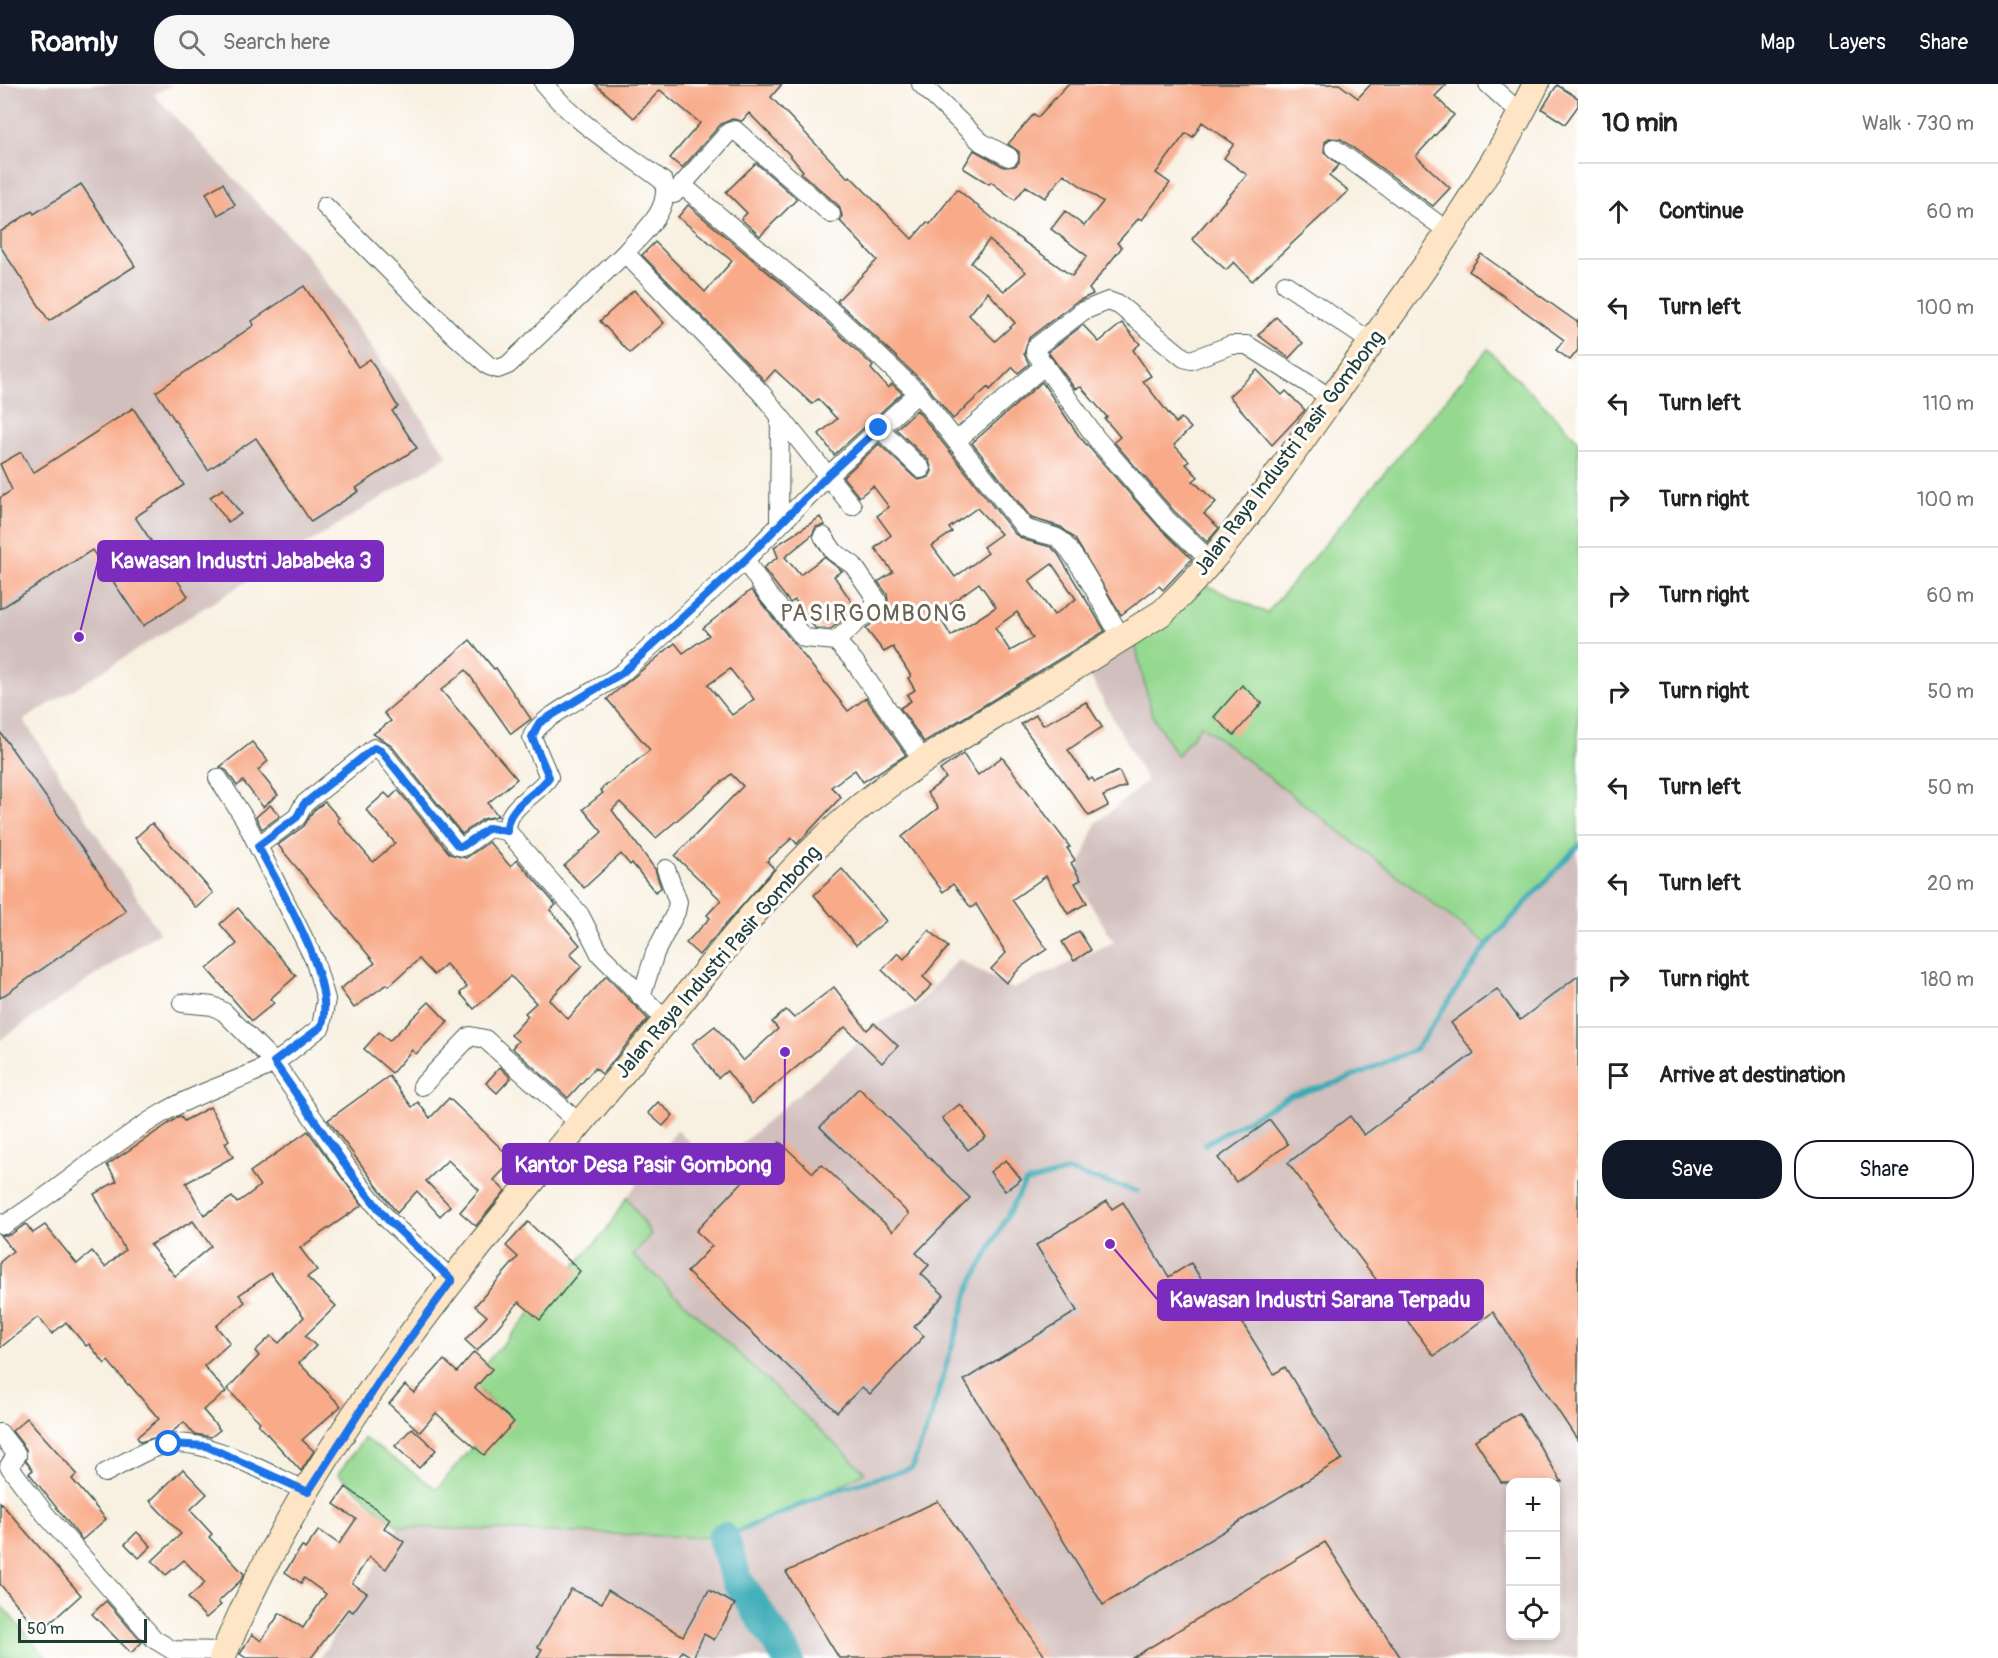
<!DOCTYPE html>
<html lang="en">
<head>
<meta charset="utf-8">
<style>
  body { margin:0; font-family:Pangolin,sans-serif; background:#f6f6f6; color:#222 }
  .controls { position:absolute; right:18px; bottom:18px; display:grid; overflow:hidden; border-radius:12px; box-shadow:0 3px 9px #0003 }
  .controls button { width:54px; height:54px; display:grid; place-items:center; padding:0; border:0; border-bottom:2px solid #e0e0e0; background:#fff; color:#222; font:30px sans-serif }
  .scale { position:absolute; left:18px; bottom:15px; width:129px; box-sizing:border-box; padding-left:6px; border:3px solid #1f3d34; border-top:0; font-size:16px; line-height:21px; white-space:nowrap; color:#1f3d34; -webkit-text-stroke:4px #fff; paint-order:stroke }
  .stop { position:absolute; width:18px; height:18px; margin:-14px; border:4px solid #1a73e8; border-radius:50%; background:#fff }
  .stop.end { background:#1a73e8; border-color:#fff; box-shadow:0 2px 6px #0008 }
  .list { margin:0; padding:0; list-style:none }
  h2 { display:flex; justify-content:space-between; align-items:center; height:78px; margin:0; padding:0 24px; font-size:26px }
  h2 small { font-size:20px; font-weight:400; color:#767676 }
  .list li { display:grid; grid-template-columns:39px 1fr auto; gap:18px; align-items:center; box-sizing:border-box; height:96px; padding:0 24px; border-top:2px solid #e0e0e0 }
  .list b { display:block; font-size:22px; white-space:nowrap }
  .list em { font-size:20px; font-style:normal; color:#767676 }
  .actions { display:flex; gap:12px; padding:18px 24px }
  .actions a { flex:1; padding:14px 0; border:2px solid #111827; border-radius:24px; text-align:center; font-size:21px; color:#111827 }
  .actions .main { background:#111827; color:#fff }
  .icon { flex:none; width:33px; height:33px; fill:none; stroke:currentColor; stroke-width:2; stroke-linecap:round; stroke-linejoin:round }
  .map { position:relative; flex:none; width:1578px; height:1574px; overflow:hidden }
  header { display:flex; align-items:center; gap:36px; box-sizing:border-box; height:84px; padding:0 30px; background:#111827; color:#fff }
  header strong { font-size:28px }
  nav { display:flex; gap:33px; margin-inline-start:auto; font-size:21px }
  .search { width:420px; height:54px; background:#f6f6f6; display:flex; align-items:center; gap:15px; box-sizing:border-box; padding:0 21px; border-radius:24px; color:#767676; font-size:22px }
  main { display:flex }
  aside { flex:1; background:#fff }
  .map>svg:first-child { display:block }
  .industrial { fill:#d1bfbd; fill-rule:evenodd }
  .green { fill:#95d991; stroke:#5a8b62; stroke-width:1.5 }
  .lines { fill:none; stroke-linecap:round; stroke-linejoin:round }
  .stream { stroke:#39aab5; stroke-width:5 }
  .river { stroke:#39aab5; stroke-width:32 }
  .building { fill:#f8aa89; fill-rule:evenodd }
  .minor-casing { stroke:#40584e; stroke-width:20 }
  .secondary-casing { stroke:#40584e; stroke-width:28 }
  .minor { stroke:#fff; stroke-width:18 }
  .secondary { stroke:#fde5c5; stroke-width:26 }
  .route { stroke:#1a73e8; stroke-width:8 }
  .labels { text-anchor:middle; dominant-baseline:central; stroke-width:6; stroke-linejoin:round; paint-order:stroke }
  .street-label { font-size:21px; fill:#1f3d34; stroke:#fff }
  .quarter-label { font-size:24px; letter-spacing:1.5px; fill:#6b6352; stroke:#fff }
  .leader { fill:none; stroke:#7b2cbf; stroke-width:2 }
  .callout-dot { fill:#7b2cbf; stroke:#fff; stroke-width:2 }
  .callout { fill:#7b2cbf; stroke:#7b2cbf; stroke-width:2 }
  .callout-label { font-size:22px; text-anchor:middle; font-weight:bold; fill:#fff }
</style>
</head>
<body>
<header>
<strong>Roamly</strong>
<div class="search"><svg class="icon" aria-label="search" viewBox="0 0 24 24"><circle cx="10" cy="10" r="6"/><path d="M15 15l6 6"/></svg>Search here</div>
<nav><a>Map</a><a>Layers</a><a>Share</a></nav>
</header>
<main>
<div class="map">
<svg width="1578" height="1574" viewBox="0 0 1578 1574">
  <rect width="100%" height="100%" fill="#fff"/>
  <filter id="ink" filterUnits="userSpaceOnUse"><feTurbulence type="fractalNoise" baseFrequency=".0167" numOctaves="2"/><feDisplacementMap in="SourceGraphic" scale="12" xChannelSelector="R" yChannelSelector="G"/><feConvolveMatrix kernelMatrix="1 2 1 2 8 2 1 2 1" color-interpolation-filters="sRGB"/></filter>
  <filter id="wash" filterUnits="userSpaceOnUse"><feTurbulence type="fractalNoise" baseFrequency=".008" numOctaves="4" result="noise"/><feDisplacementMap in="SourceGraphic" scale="24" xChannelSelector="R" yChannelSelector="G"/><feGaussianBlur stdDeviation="1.35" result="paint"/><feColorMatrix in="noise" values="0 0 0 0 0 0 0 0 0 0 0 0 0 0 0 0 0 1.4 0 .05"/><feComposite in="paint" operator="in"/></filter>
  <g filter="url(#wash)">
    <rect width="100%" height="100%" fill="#f8f0e1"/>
    <g class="industrial">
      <path d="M0 0H173L154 11 304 168 448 372 24 636 159 848 0 956Z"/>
      <path d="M1134 556 1152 631 1177 672 1201 641 1486 861 1578 762V1574H320L399 1443 723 1454 864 1388 633 1171 651 1150 627 1113 677 1046 715 1083 881 938 917 921 958 875 1013 905 1114 858 1075 795 1096 739 1147 697 1089 590ZM1510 1398H1556V1552H1510Z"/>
    </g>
    <g class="green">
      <path d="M1488 265 1578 356V762L1487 861 1201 641 1177 672 1152 631 1134 556 1206 501 1267 529Z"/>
      <path d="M627 1113 651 1150 633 1171 865 1388 810 1419 723 1454 399 1443 338 1390 364 1354 437 1405 501 1328 470 1296 605 1148Z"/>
      <path d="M0 1520 47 1574H0Z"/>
    </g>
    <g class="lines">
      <g class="stream">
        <path d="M1205 1060 1290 1012 1342 997 1416 965 1487 861 1578 762"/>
        <path d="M723 1454 830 1408 912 1384 930 1336 970 1202 1025 1099 1068 1087 1137 1107"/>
      </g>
      <path class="river" d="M723 1454 737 1496 788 1574"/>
    </g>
    <g id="blocks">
      <g class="building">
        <path d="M595 0H782L771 13 848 94 850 92 912 155 927 138 930 140 957 105 1002 142 1072 192 1087 172 1051 145 1065 127 1084 142 1103 118 1064 90 1045 114 1026 102 1015 116 991 98 989 100 963 84 974 66 1004 83 1015 82 1019 78V68L1008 60 1034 30 1038 33 1068 0H1339L1358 14 1371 0H1447L1435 12 1454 31 1416 72 1450 104 1433 122 1341 55 1329 54 1325 58 1324 68 1339 81 1329 92 1348 107 1252 197 1234 178 1226 186 1192 155 1247 91 1224 74 1234 60 1202 38 1193 53 1186 49 1156 89 1170 99 1142 136 1139 134 1117 159 1122 163 1089 205 1093 210 1076 218 1029 254 1024 270 1029 280 1018 289 1013 283 990 306 988 303 953 335 926 301 837 217 877 176 840 137 842 132 839 122 801 89 803 87 788 69 749 29 742 37 732 35 721 40 682 84 670 74 700 39 660 6 634 34ZM989 156 1026 188 1004 207 971 179ZM988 208 1015 239 995 257 969 231Z"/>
        <path d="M1557 1 1578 14V22L1565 40 1542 25Z"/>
        <path d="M756 79 797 115 760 152 741 135 747 129 726 108Z"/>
        <path d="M223 99 235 121 218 131 206 109Z"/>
        <path d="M81 100 135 182 49 237 0 162V148L32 127 34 130Z"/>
        <path d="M688 121 821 233 873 282 871 285 888 304 892 300 902 309 834 371 819 350 837 335 818 315 812 320 775 286 765 297 642 171 655 158 705 208 732 177 678 133Z"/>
        <path d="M1481 170 1577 238 1578 236V266L1570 276 1556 266 1564 256 1469 187Z"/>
        <path d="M304 202 358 283 370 275 398 323 392 327 417 364 356 404 359 407 311 438 256 354 208 386 156 308 254 241 252 237Z"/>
        <path d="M634 206 664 239 630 269 600 237Z"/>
        <path d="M1276 233 1303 259 1289 274 1258 251Z"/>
        <path d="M1122 239 1140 260 1133 266 1151 292 1143 297 1176 339 1181 334 1191 344 1174 361 1189 377 1186 380 1198 393 1193 397 1216 418 1204 430 1219 444 1207 458 1174 427 1114 358 1120 353 1105 335 1107 333 1081 303 1075 305 1048 268 1083 241 1099 258Z"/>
        <path d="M1257 286 1282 311 1286 307 1305 326 1272 361 1229 312Z"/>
        <path d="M1042 298 1079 352 1158 442 1192 475 1163 506 1159 502 1121 531 1075 455 1061 443 1031 434 972 359Z"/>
        <path d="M133 324 184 401 135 433 188 512 143 542 92 466 0 525V414L12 406 0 380 21 368 33 389Z"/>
        <path d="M917 326 1015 450 1025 456 1051 463 1058 470 1105 547 924 658 900 624 911 617 907 611 915 606 908 594 911 592 893 563 884 568 866 545 889 523 887 510 878 498 893 488 875 464 891 451 877 432 889 423 873 402 859 413 843 393 879 360 914 393 919 396 929 393 932 387 929 377 896 345ZM977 424 1001 450 983 463 988 469 955 493 932 462 952 448 949 444ZM1052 480 1076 515 1054 531 1029 497ZM979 499 996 523 951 552 937 529ZM1017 528 1033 554 1010 567 995 544Z"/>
        <path d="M223 405 241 430 228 438 210 413Z"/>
        <path d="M820 433 825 441 816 443 812 451 785 473 800 491 824 473 842 487 834 492 856 524 831 545 815 544 795 516 790 519 763 484 778 473 774 463Z"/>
        <path d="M751 506 848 627 866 614 906 671 863 698 855 686 831 703 841 713 797 760 792 754 767 777 774 785 699 871 686 859 710 834 707 831 721 816 675 772 743 702 731 690 656 754 620 718 612 726 655 785 661 804 655 808 632 779 630 781 621 770 584 804 564 782 602 748 583 725 603 709 600 706 650 666 607 615 675 559 683 569 709 551 703 544ZM730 585 754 615 732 631 708 601Z"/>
        <path d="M470 556 494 585 496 584 531 635 511 650 466 586 441 606 517 695 488 719 498 732 483 735 462 750 390 660 373 650 391 637 384 629Z"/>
        <path d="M1242 601 1262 619 1234 651 1214 633Z"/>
        <path d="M1086 618 1102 643 1068 666 1089 696 1092 694 1095 698 1119 687 1126 702 1103 712 1108 722 1089 732 1021 640 1036 631 1043 641Z"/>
        <path d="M0 648 126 827 0 914Z"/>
        <path d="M252 658 268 677 258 686 278 711 263 723 243 697 237 702 227 687 220 683Z"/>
        <path d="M963 670 978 691 1002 673 1070 763 1067 764 1075 776 1071 779 1081 796 1075 799 1087 819 1068 830 1046 792 1012 816 1047 865 1021 883 1006 899 991 885 1006 869 976 820 971 824 953 800 943 808 902 753 938 724 927 709 946 694 940 686Z"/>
        <path d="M398 706 450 770 466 774 489 758 510 782 517 776 556 821 550 826 580 861 570 870 582 882 549 916 568 935 606 892 648 935 602 990 595 984 568 1014 512 964 518 957 511 951 528 932 525 929 536 919 511 892 474 925 460 909 467 903 446 880 434 891 419 875 389 902 387 900 354 924 340 905 375 879 278 761 304 742 313 727 325 718 339 734 337 736 373 778 395 759 366 726 385 709 390 714Z"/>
        <path d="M270 721 280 732 262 745 256 733Z"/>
        <path d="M152 739 213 809 196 824 135 754Z"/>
        <path d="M842 785 886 837 856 861 814 811Z"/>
        <path d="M238 824 296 892 270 915 274 919 252 937 207 885 237 860 220 840Z"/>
        <path d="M929 846 948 863 923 893 932 901 915 918 882 886 898 869 904 875Z"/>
        <path d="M1079 847 1091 866 1074 877 1062 858Z"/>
        <path d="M1578 892V1357L1493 1228 1434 1272 1288 1079 1350 1032 1364 1051 1474 969 1451 939 1497 905 1520 936Z"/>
        <path d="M834 903 867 946 874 939 898 962 882 979 845 943 752 1020 727 987 718 994 692 960 715 942 743 977 778 945 772 938 786 926 794 934Z"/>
        <path d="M429 918 448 938 416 970 412 966 392 989 364 965 379 948 389 957Z"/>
        <path d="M500 983 511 994 497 1009 486 999Z"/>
        <path d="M389 992 412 1023 418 1018 430 1034 449 1014 513 1076 494 1096 505 1107 476 1142 460 1128 479 1106 448 1076 426 1097 450 1122 440 1132 417 1107 397 1129 328 1036Z"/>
        <path d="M859 1004 970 1114 916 1169 929 1181 921 1190 944 1211 914 1243 924 1252 870 1310 862 1303 837 1328 687 1188 712 1162 696 1147 780 1058 813 1089 821 1080 893 1147 909 1130 820 1043Z"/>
        <path d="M658 1018 673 1031 663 1042 648 1029Z"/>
        <path d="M960 1020 986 1053 968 1066 942 1034Z"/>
        <path d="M210 1023 229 1056 225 1059 233 1073 186 1099 204 1131 232 1113 237 1119 260 1102 250 1088 308 1047 362 1121 300 1164 317 1186 307 1193 336 1222 305 1252 316 1262 299 1279 341 1322 302 1356 314 1367 301 1387 258 1340 260 1338 227 1305 259 1272 255 1267 271 1252 279 1259 304 1233 271 1189 239 1211 245 1218 216 1242 230 1259 204 1282 226 1308 203 1326 220 1346 211 1353 194 1350 184 1338 171 1349 140 1358 137 1353 159 1335 129 1300 128 1301 108 1277 105 1280 89 1260 86 1262 66 1238 52 1250 38 1233 0 1264V1178L13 1167 0 1151H10L26 1140 33 1149 45 1141 77 1180 92 1167 105 1183 125 1166 94 1110 117 1097 107 1081 180 1032 184 1037ZM193 1137 211 1162 175 1192 150 1161Z"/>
        <path d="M1270 1036 1288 1060 1236 1098 1218 1074Z"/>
        <path d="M1006 1076 1021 1095 1005 1107 990 1088Z"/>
        <path d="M1107 1117 1112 1125 1123 1118 1169 1193 1191 1179 1223 1230 1233 1224 1274 1290 1285 1283 1342 1375 1103 1521 964 1296 1077 1227 1036 1161Z"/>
        <path d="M528 1138 580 1187 540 1236 519 1218 477 1267 465 1256 487 1232 475 1222 518 1173 506 1162Z"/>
        <path d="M474 1268 492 1285 475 1304 514 1338 484 1371 436 1329 420 1348 389 1320 405 1301 414 1309 444 1276 457 1288Z"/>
        <path d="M1519 1329 1562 1398H1501L1475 1356Z"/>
        <path d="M27 1334 77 1390 72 1395 106 1435 82 1456 29 1389 33 1386 26 1377V1365L12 1347Z"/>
        <path d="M412 1344 436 1366 419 1384 395 1362Z"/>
        <path d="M183 1385 207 1410 190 1426 212 1450 209 1453 244 1490 241 1496 218 1518 221 1521 206 1534 188 1514 205 1499 184 1476 166 1491 152 1477 181 1450 150 1417Z"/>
        <path d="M346 1403 390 1435 384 1444 404 1458 386 1485 369 1473 352 1499 367 1509 353 1528 348 1525 311 1574H246L240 1570 252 1550 261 1557 280 1529 303 1544 326 1510 304 1494 301 1499 285 1488 302 1462 305 1465 319 1446 339 1460 356 1435 334 1420Z"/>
        <path d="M938 1417 1046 1574H839L786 1488Z"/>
        <path d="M0 1418 81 1511 40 1548 0 1500Z"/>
        <path d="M137 1448 151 1462 139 1474 125 1460Z"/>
        <path d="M1325 1458 1401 1574H1132Z"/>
        <path d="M571 1505 602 1519 608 1506 683 1552 709 1506 735 1520 714 1556 704 1550 693 1574 682 1567 678 1574H537L542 1565 538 1563Z"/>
        <path d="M106 1517 142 1558 131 1569 92 1530Z"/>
      </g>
    </g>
  </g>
  <g filter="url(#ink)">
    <use href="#blocks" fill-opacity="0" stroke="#40584e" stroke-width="1.5"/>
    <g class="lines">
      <g class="minor-casing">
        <g id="minor">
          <path d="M544 0C577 41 623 66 664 98 671 127 642 149 625 169L762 310 852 422"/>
          <path d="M921 0 981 58 1009 73"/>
          <path d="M1488 0 1521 30"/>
          <path d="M1334 64 1449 148"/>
          <path d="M674 110 729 48 735 46 831 130"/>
          <path d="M325 122 452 249 489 282 498 285 508 281 625 169"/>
          <path d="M1285 200 1371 258"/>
          <path d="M918 309 1024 443C1035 450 1054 450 1059 455 1078 471 1107 530 1122 555"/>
          <path d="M879 344 921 385"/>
          <path d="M956 357 1045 281"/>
          <path d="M779 440 780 332"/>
          <path d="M823 452 834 468 853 481 877 516 873 523 836 557"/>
          <path d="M745 476 766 508 804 554 836 557 854 577 923 676"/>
          <path d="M1212 478 1166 435 1096 354 1035 268 1036 263 1083 227 1108 217 1119 221 1184 274 1191 276 1231 261H1247L1331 314"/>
          <path d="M258 762 297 733 304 720 374 664 381 667 458 762 463 763 489 744 507 747"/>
          <path d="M641 913 655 869 676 828 678 818 666 785"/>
          <path d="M182 919 213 922 224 928 274 978 356 1096 387 1135 452 1196"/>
          <path d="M666 937 600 870 580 831 507 747C506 721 537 712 549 693L532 653C538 633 601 605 622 589L745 476 829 391 918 309 826 222 682 101"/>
          <path d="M422 1002 470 952 485 955 580 1040"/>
          <path d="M0 1139 4 1141C59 1107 106 1063 161 1030 197 1008 237 998 274 979 290 969 306 954 321 943L326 915 314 875 244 734 218 694"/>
          <path d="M0 1349 17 1371 9 1382 45 1430 154 1555 172 1566 224 1567"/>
          <path d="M105 1389C125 1379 147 1364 169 1360 205 1353 273 1392 308 1408"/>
        </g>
      </g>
      <g class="secondary-casing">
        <path id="secondary" d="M222 1574C314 1347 489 1148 645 962 714 880 778 790 861 722 904 687 951 659 998 630 1053 597 1108 563 1163 528 1232 462 1283 381 1339 304 1409 205 1482 109 1536 0"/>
      </g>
      <use href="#minor" class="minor"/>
      <use href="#secondary" class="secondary"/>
    </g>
  </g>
  <g class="lines" filter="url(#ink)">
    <path class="route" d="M169 1360 206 1362 308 1408 384 1290 452 1196 387 1135 356 1096 274 978 321 943C339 899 279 803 258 762L297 733 304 720 374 664 381 667 458 762H463L489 744 507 747C506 721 537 712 549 693L532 653 539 639 622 589 745 476 829 390 879 344"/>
  </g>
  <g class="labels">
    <g class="street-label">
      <text transform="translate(1289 369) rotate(-53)">Jalan Raya Industri Pasir Gombong</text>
      <text transform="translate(718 878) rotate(-49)">Jalan Raya Industri Pasir Gombong</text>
    </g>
    <g class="quarter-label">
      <text x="874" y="529">PASIRGOMBONG</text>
    </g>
  </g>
  <path class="leader" d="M79 553L98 477M785 968L784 1080M1110 1160L1158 1216"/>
  <g class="callout-dot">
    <circle cx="79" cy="553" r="6"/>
    <circle cx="785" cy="968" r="6"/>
    <circle cx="1110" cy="1160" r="6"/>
  </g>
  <g class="callout">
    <rect x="98" y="457" width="285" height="40" rx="6"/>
    <rect x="503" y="1060" width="281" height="40" rx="6"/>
    <rect x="1158" y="1196" width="325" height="40" rx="6"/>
  </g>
  <g class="callout-label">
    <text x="241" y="484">Kawasan Industri Jababeka 3</text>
    <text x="643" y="1088">Kantor Desa Pasir Gombong</text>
    <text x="1320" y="1223">Kawasan Industri Sarana Terpadu</text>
  </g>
</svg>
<div class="controls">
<button>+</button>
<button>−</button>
<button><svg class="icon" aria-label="locate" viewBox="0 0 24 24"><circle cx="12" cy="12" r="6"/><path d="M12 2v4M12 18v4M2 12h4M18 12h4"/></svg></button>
</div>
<div class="scale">50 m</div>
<div class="stop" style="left:169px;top:1360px"></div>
<div class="stop end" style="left:879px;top:344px"></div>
</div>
<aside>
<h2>10 min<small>Walk · 730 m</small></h2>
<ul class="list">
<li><svg class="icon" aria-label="ahead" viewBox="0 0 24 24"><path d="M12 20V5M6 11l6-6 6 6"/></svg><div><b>Continue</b></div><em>60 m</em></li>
<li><svg class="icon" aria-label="left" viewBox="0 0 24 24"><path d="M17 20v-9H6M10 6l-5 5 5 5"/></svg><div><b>Turn left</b></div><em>100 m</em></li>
<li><svg class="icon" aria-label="left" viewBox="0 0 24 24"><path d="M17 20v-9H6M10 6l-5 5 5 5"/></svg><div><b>Turn left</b></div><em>110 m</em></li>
<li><svg class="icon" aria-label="right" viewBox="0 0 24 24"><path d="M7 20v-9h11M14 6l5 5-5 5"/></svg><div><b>Turn right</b></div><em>100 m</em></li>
<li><svg class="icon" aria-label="right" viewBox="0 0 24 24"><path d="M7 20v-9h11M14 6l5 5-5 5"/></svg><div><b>Turn right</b></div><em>60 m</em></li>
<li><svg class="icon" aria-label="right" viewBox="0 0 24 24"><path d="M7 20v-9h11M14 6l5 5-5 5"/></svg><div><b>Turn right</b></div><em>50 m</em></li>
<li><svg class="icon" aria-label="left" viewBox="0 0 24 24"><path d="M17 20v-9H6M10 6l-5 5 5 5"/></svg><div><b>Turn left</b></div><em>50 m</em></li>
<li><svg class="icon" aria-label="left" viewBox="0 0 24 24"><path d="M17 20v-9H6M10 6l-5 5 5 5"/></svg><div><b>Turn left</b></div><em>20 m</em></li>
<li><svg class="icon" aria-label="right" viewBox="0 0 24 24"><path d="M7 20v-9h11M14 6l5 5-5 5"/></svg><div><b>Turn right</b></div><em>180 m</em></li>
<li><svg class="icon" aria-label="arrive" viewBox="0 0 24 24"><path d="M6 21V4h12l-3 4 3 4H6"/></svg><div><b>Arrive at destination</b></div></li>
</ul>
<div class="actions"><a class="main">Save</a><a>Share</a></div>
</aside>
</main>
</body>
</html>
